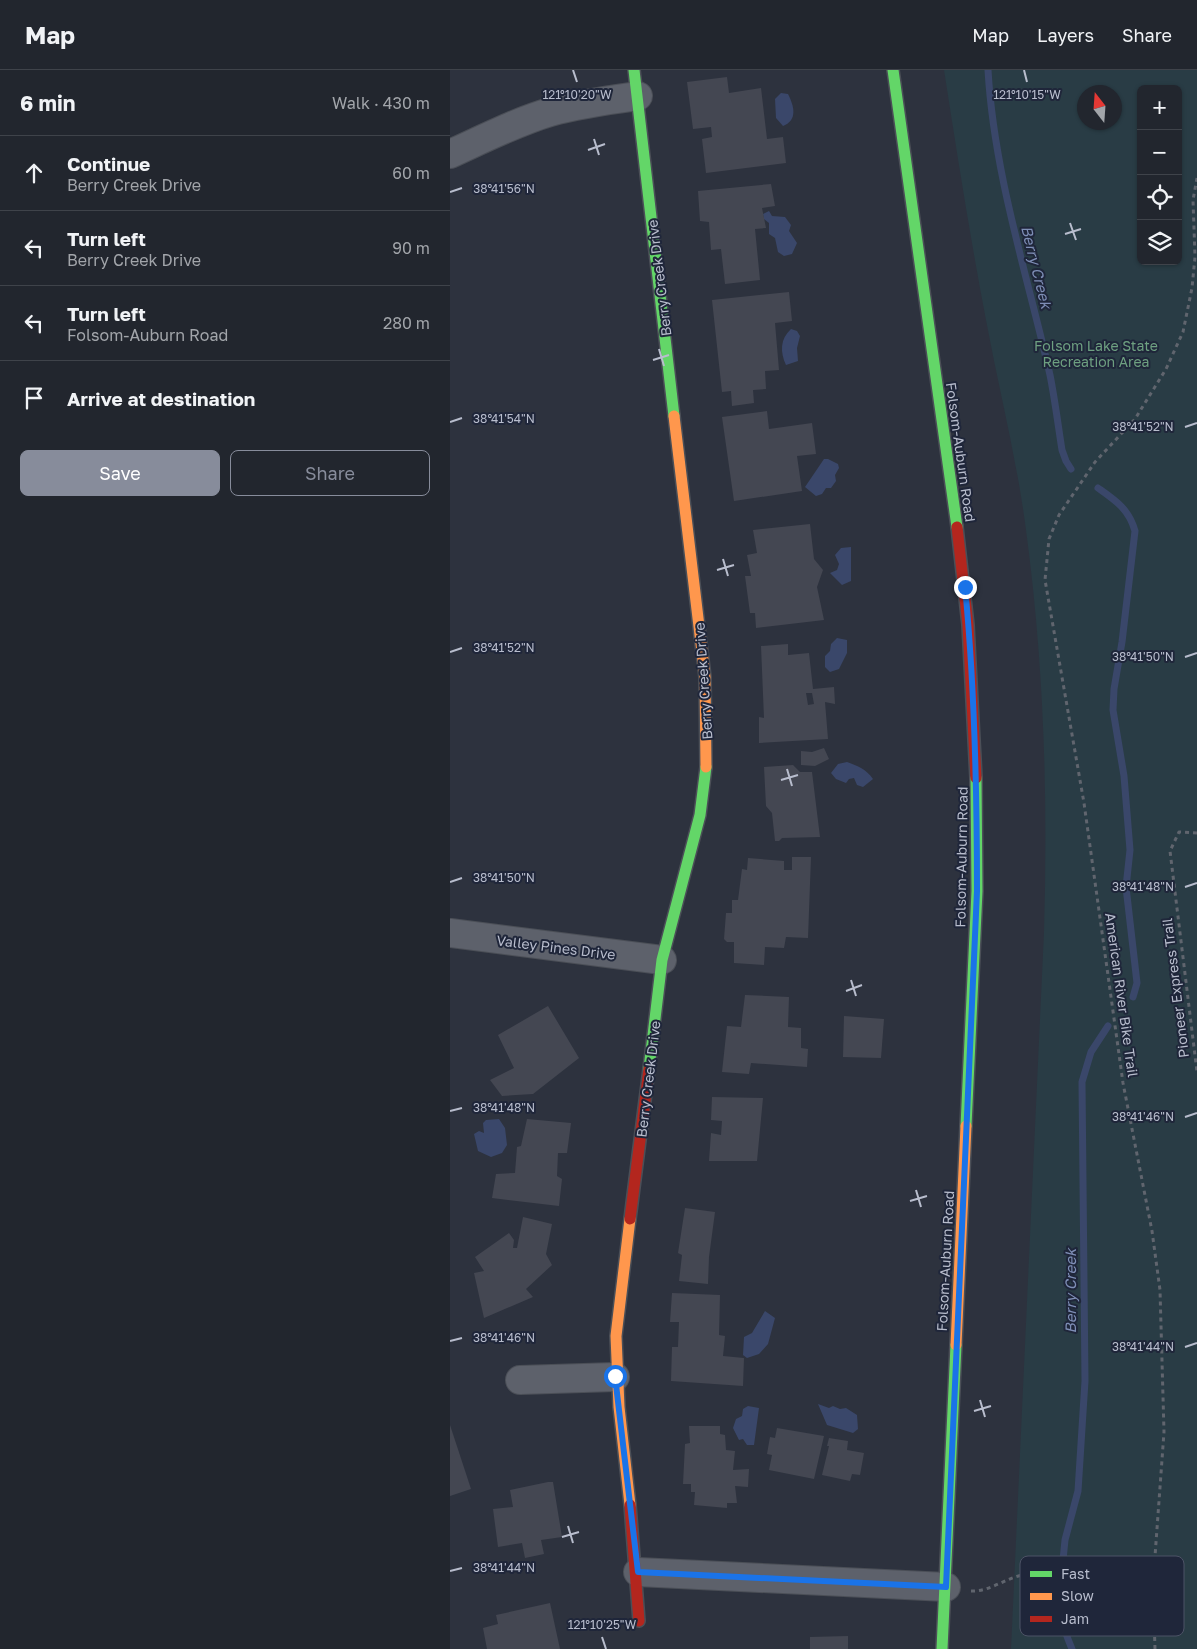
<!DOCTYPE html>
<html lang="en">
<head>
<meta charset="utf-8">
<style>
  body { margin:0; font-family:"Golos Text",sans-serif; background:#2a2e36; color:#f1f3f6 }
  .controls { position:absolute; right:15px; top:15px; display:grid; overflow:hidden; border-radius:8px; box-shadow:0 1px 4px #0004 }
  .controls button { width:45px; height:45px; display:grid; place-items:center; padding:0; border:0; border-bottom:1px solid #3f434a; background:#22262e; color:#f1f3f6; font:25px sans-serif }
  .compass { position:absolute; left:627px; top:15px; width:45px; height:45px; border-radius:50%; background:#22262e; box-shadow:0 1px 4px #0004; rotate:343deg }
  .stop { position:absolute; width:15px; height:15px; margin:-11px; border:4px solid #1a73e8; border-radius:50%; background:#fff }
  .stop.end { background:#1a73e8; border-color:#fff; box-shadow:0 1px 5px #0008 }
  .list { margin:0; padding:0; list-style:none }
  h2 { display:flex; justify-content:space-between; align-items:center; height:65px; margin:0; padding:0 20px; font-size:21px }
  h2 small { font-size:16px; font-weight:400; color:#a2a5aa }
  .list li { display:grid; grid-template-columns:32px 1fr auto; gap:15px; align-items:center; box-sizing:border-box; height:75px; padding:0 20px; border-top:1px solid #3f434a }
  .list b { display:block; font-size:19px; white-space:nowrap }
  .list p { margin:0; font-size:16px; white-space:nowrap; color:#a2a5aa }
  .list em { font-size:16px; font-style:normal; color:#a2a5aa }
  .actions { display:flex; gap:10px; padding:15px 20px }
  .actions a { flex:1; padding:11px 0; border:1px solid #878c9b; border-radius:8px; text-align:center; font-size:18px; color:#878c9b }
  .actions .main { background:#878c9b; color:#fff }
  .icon { flex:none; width:28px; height:28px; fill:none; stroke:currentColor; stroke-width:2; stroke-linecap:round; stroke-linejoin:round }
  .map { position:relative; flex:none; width:747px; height:1579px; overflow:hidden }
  header { display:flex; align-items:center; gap:30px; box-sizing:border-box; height:70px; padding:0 25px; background:#22262e; border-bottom:1px solid #3f434a }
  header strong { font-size:24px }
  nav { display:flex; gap:28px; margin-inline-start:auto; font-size:18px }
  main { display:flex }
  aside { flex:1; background:#22262e }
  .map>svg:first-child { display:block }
  .green { fill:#293c45; fill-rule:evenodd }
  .water { fill:#3a476a }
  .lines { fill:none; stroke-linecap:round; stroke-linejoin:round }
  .stream { stroke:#3a476a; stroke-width:7 }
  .building { fill:#444752; fill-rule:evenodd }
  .street-casing { stroke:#4b4f57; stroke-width:30 }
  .fast-casing { stroke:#4b4f57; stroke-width:14 }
  .slow-casing { stroke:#4b4f57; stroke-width:14 }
  .jam-casing { stroke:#4b4f57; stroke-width:14 }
  .path { stroke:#60656e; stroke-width:3; stroke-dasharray:4 4; stroke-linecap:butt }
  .street { stroke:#5d616b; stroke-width:28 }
  .fast { stroke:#63d668; stroke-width:11 }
  .slow { stroke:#ff974d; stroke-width:11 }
  .jam { stroke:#b3261e; stroke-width:11 }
  .route { stroke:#1a73e8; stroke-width:6 }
  .ticks { fill:none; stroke:#b8bdcd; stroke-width:2 }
  .labels { text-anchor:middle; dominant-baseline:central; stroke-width:4; stroke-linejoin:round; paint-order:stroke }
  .street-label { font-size:14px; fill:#b8bdcd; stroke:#1f263a }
  .park-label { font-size:14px; fill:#6ea081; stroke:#1f263a }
  .water-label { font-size:15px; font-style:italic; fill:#7e8eb6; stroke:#1f263a }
  .key { fill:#1f263a; stroke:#4d5366; stroke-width:1 }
  .key-label { font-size:14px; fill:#b8bdcd }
  .ticks-label { font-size:12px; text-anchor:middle; fill:#b8bdcd; stroke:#1f263a; stroke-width:4; stroke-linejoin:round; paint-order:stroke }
</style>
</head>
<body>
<header>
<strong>Map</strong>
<nav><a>Map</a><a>Layers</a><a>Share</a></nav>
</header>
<main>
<aside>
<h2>6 min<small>Walk · 430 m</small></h2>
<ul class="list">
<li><svg class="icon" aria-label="ahead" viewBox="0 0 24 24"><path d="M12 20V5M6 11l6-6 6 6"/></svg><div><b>Continue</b><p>Berry Creek Drive</p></div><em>60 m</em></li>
<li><svg class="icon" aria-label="left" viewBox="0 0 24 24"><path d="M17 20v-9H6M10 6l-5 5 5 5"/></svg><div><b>Turn left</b><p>Berry Creek Drive</p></div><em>90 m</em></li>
<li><svg class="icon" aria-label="left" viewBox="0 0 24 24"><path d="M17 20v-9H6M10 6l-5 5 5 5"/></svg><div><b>Turn left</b><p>Folsom-Auburn Road</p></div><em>280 m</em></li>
<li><svg class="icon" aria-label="arrive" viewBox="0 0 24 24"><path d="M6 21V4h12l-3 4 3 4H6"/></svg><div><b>Arrive at destination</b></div></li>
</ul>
<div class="actions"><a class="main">Save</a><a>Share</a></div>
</aside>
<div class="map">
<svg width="747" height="1579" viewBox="0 0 747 1579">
  <rect width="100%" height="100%" fill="#2d323e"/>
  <path class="green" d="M494 0H747V1579H561L594 862C598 727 594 594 576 460 567 390 549 320 536 250 520 167 507 83 494 0ZM691 19H728V191H691ZM634 22H664V52H634Z"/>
  <g class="water">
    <path d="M331 23 338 24C344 36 348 50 333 56L326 48 325 29Z"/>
    <path d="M319 141 322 146 335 147 341 155 339 161 347 173 342 184 334 186 328 182 325 168 319 164V153L314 149 313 144Z"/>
    <path d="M341 259 347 261 350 266 347 278 348 291 336 295C330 282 330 269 341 259Z"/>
    <path d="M374 389H378L388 394 389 398 385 405 386 411 381 418H376L372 424 366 426 355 417Z"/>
    <path d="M401 477V511L392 515 380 503 387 500 389 494 385 485 391 478Z"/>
    <path d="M387 568 397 570V583L389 599 380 602 375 597V586L380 581 381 574Z"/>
    <path d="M397 692C408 696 416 699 423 709L413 717 407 715 404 708 399 709 396 713 386 709 381 703 388 694Z"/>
    <path d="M49 1049 55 1058 57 1075 52 1083 41 1087 28 1081 24 1064 29 1061 34 1063 33 1053 36 1050Z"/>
    <path d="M315 1241 325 1248 318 1274 309 1284 297 1288 293 1285 294 1267 302 1263Z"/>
    <path d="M368 1334 379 1338 383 1336 390 1339 396 1338 407 1345 408 1359 403 1363 377 1355Z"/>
    <path d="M298 1336 309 1338 304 1375H297L293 1369 289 1370 283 1358 286 1349 292 1346 293 1339Z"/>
  </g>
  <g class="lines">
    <g class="stream">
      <path d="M538 0C544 104 577 204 600 305 605 330 608 355 612 380L616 391 621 399"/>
      <path d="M648 418C665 430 679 439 685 461L672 572 664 619 663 640 674 706 680 780 676 817 687 913 683 927"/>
      <path d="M613 1490 615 1470 628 1421 635 1311 632 1012 641 982 658 956"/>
      <path d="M610 1522C608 1543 614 1560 622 1579"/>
    </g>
  </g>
  <g class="building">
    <path d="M277 7 279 23 311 18 317 69 333 67 336 93 256 103 252 69 262 67 261 57 243 59 237 12Z"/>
    <path d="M321 114 325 136 312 138 316 158 305 159 310 210 275 214 271 179 261 180 259 152 250 151 248 121Z"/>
    <path d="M339 222 342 251 325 253 329 300 315 301 316 319 303 320 304 333 282 336 281 321 272 322 262 230Z"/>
    <path d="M317 341 319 359 362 353 366 384 347 386 352 421 284 431 272 347Z"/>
    <path d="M360 454 364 489 373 500 367 517 374 550 306 558 305 543H300L295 506H301L297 485 307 483 303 460Z"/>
    <path d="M338 574V585L359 583 363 619 384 617 385 634 375 632 378 669 309 673V647L314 648 311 576ZM356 623H362L364 634 358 635Z"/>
    <path d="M374 678 379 689 365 696 351 695V681L362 682Z"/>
    <path d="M343 695 350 702H362L370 767 332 768 329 771H325L322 743 316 736 314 697Z"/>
    <path d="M342 787H361L358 868 336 867 334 878 315 877 314 895 284 893V872H277L274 869 276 843H282V830H288L292 799 297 800 298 788 334 791V800H342Z"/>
    <path d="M295 925 339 927 338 957 351 958V978L358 979 357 997 301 993 299 1004 272 1002 277 956 291 957Z"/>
    <path d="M98 936 129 988 83 1024 52 1026 40 1010 64 998 48 965Z"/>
    <path d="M394 946 434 949 431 988 393 987Z"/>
    <path d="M262 1027 313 1028 307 1091H259L261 1063 271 1065 272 1051 261 1050Z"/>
    <path d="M77 1049 121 1053 117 1083H108L107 1106 112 1109 109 1136 42 1128 46 1104 65 1103 67 1077 71 1076Z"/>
    <path d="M235 1138 265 1142 259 1187 258 1214 229 1211 232 1185 228 1183Z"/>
    <path d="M73 1147 102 1154 96 1184 102 1195 76 1219 83 1227 34 1248 24 1203 34 1201 25 1187 59 1163 64 1170 63 1178H67Z"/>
    <path d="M222 1223 270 1225 269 1265 275 1266 273 1286 294 1288 293 1316 221 1311 222 1277H228L229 1252H220Z"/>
    <path d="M0 1355 21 1419 0 1426Z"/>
    <path d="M239 1356H270V1364L275 1365 276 1380 285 1381 283 1400 299 1399 298 1417 285 1416 287 1433H277V1438L244 1435 245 1422H241V1414H233L235 1374 240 1373Z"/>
    <path d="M327 1358 374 1366 364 1409 319 1400 322 1385 317 1384 320 1367 325 1368Z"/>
    <path d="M379 1368 398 1371 397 1380 414 1383 410 1405 402 1404 400 1411 372 1405 379 1376H377Z"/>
    <path d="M98 1412H103L112 1467 91 1470 94 1484 75 1488 72 1473 48 1477 43 1439 63 1437 60 1420Z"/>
    <path d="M100 1533 110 1579H37L33 1558 48 1554 46 1545Z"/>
    <path d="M398 1566V1579H360V1567Z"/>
  </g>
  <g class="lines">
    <g class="street-casing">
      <g id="street">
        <path d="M0 84C33 69 66 52 100 42 129 34 159 30 188 26"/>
        <path d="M0 863 212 890"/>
        <path d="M70 1310 165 1307"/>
        <path d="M188 1502 496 1517"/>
      </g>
    </g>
    <g class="fast-casing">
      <g id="fast">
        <path d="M184 0 224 346"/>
        <path d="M443 0 507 457"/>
        <path d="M199 999 212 890 250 745 256 697"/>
        <path d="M516 1056 527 821 526 708"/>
        <path d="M492 1579 506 1275"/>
      </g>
    </g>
    <g class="slow-casing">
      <g id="slow">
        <path d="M224 346 255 607 256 697"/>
        <path d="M506 1275 516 1056"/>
        <path d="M180 1435 169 1337 166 1266 180 1149"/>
      </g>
    </g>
    <g class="jam-casing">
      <g id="jam">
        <path d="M507 457 518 555 526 708"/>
        <path d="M180 1149 199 999"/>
        <path d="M180 1435 189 1551"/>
      </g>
    </g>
    <g class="path">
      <path d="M747 763 729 762 720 781 747 1002"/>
      <path d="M521 1521C541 1522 559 1505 580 1504 617 1502 665 1511 703 1514"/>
      <path d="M705 1579 703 1514 714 1362 710 1220 702 1161 673 1013 634 733 595 510 599 469 609 445 645 392 685 349 716 299 733 262 742 218 745 187 743 130 747 108"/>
    </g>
    <use href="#street" class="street"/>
    <use href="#fast" class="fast"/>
    <use href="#slow" class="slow"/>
    <use href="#jam" class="jam"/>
  </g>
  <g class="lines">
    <path class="route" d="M165 1306 188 1502 496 1517 527 821C527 719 525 619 515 517"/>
  </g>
  <path class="ticks" d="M123 0 127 12M574 0 577 12M144 69 149 85M138 80 155 74M0 122 12 118M620 153 626 170M615 164 631 159M209 279 214 296M203 290 219 285M0 352 12 348M735 357 747 353M273 489 278 506M267 500 284 495M0 582 12 578M735 587 747 583M337 699 342 716M331 710 348 705M0 812 12 808M735 817 747 813M401 910 406 926M396 921 412 915M0 1041 12 1038M735 1047 747 1043M466 1120 471 1137M460 1131 477 1126M0 1271 12 1268M735 1277 747 1273M530 1330 535 1347M524 1341 541 1336M118 1456 123 1473M112 1467 129 1462M0 1501 12 1498M152 1567 156 1579"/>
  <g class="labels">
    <g class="street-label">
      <text transform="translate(209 208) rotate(-97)">Berry Creek Drive</text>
      <text transform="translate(511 382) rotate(82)">Folsom-Auburn Road</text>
      <text transform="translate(253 611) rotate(-94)">Berry Creek Drive</text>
      <text transform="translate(511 787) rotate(-89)">Folsom-Auburn Road</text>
      <text transform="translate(106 877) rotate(7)">Valley Pines Drive</text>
      <text transform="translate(725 918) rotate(-97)">Pioneer Express Trail</text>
      <text transform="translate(672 925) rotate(82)">American River Bike Trail</text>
      <text transform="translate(198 1009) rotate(-83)">Berry Creek Drive</text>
      <text transform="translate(495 1191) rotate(-87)">Folsom-Auburn Road</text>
    </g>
    <g class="park-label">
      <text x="646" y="275">Folsom Lake State<tspan x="646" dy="16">Recreation Area</tspan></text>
    </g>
    <g class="water-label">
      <text transform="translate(587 197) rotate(76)">Berry Creek</text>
      <text transform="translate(620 1221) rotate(-90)">Berry Creek</text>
    </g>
  </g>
  <rect x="570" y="1486" width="164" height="80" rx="8" class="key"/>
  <rect x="580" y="1501" width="22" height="6" fill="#63d668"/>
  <rect x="580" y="1523" width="22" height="7" fill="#ff974d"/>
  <rect x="580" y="1546" width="22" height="6" fill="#b3261e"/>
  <g class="key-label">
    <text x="611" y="1509">Fast</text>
    <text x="611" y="1531">Slow</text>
    <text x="611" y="1554">Jam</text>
  </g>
  <g class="ticks-label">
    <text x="127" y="29">121°10'20"W</text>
    <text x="577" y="29">121°10'15"W</text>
    <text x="54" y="123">38°41'56"N</text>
    <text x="54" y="353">38°41'54"N</text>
    <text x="693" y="361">38°41'52"N</text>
    <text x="54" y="582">38°41'52"N</text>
    <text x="693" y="591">38°41'50"N</text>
    <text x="54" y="812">38°41'50"N</text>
    <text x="693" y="821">38°41'48"N</text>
    <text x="54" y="1042">38°41'48"N</text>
    <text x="693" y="1051">38°41'46"N</text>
    <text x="54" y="1272">38°41'46"N</text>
    <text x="693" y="1281">38°41'44"N</text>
    <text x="54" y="1502">38°41'44"N</text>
    <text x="152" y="1559">121°10'25"W</text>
  </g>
</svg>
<div class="controls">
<button>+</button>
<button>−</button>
<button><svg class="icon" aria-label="locate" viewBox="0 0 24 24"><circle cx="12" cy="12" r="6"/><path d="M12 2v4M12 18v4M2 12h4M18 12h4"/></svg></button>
<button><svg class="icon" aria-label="layers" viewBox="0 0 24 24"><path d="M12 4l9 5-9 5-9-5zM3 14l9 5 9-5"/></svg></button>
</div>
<svg class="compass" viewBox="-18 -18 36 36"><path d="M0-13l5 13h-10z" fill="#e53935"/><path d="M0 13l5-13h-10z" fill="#a2a5aa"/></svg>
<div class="stop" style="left:165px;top:1306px"></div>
<div class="stop end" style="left:515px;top:517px"></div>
</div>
</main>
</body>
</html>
